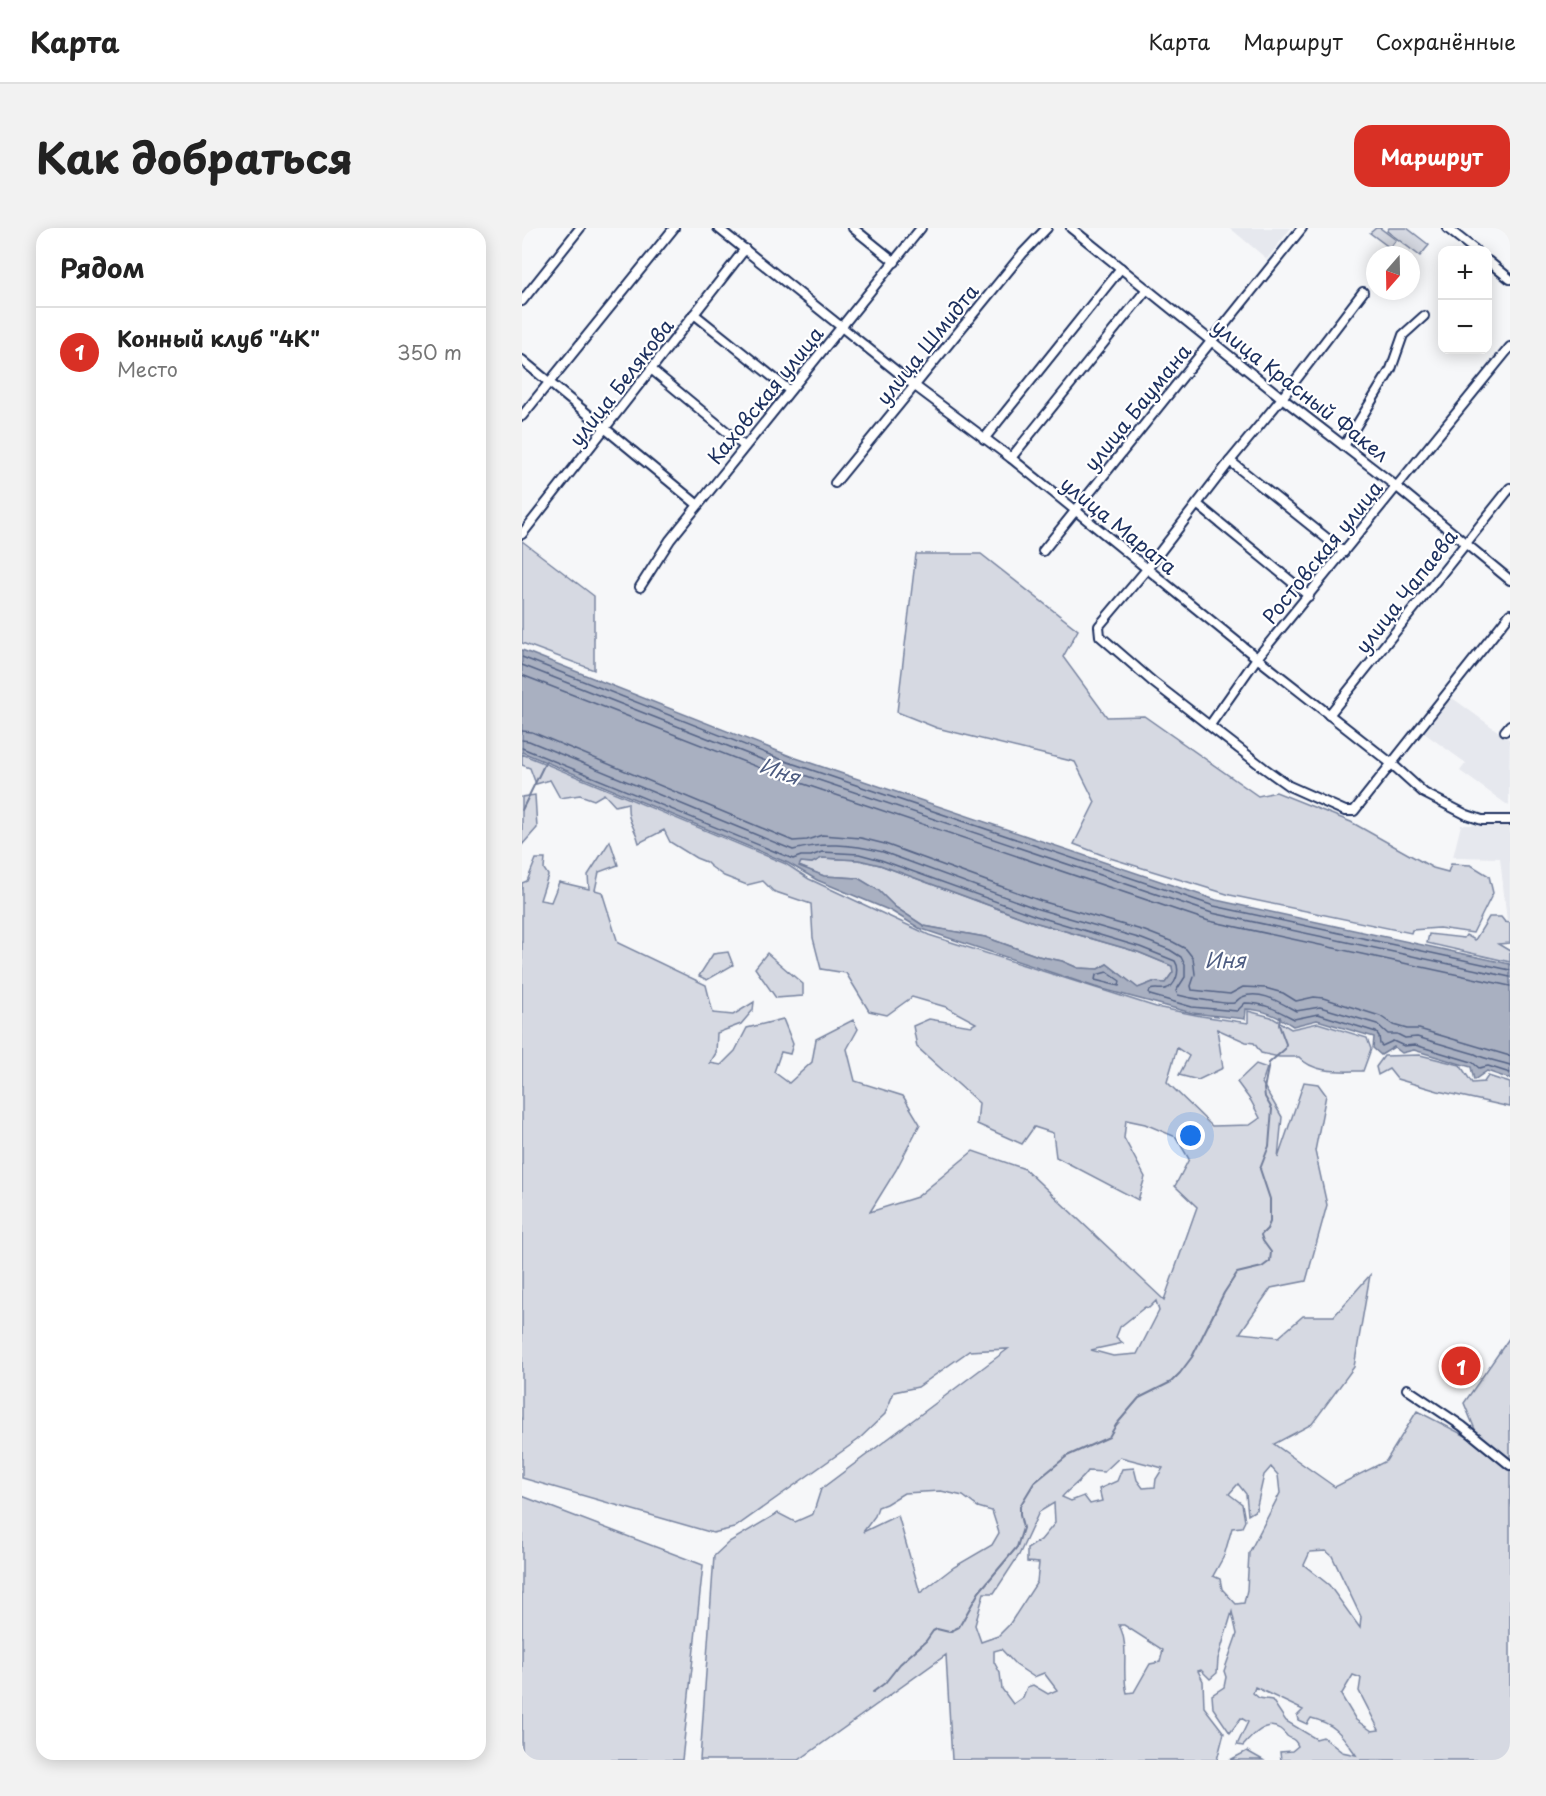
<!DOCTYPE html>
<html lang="ru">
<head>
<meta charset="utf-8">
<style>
  body { margin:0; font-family:"Playpen Sans",sans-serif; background:#f2f2f2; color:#222 }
  .controls { position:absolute; right:18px; top:18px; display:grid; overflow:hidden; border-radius:12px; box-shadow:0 3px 15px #0003 }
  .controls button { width:54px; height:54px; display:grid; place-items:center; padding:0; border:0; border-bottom:2px solid #e0e0e0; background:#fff; color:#222; font:30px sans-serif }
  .compass { position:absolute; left:844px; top:18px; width:54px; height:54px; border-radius:50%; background:#fff; box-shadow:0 3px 15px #0003; rotate:200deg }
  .you { position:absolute; left:669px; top:908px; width:21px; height:21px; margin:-15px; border:4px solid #fff; border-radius:50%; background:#1a73e8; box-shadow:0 0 0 9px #1a73e833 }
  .badge { display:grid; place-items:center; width:39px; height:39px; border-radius:50%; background:#d93025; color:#fff; font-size:20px; font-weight:700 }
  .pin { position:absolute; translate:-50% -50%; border:3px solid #fff; box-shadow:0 2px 6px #0006 }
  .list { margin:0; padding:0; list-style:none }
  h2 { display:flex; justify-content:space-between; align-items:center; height:78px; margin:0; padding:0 24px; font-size:26px }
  h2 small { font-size:20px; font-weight:400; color:#767676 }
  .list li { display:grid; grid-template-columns:39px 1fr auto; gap:18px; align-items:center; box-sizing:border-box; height:90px; padding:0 24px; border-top:2px solid #e0e0e0 }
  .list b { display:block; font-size:22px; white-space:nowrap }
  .list p { margin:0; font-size:20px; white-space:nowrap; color:#767676 }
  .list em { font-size:20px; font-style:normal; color:#767676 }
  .map { position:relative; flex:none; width:988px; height:1532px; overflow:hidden; border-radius:18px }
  header { display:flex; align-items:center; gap:36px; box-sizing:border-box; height:84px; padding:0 30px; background:#fff; border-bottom:2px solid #e0e0e0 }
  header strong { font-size:28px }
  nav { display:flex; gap:33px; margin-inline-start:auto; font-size:21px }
  .intro { display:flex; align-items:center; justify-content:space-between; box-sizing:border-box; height:144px; padding:0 36px }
  h1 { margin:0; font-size:42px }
  .button { padding:15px 27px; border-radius:18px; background:#d93025; color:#fff; font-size:21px; font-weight:700 }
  main { display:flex; gap:36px; padding:0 36px }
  aside { flex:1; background:#fff; border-radius:18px; box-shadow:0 3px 15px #0003 }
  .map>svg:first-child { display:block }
  .built { fill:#e6e8ee }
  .green { fill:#d6d9e2; stroke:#7884a0; stroke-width:1.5; fill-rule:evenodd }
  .water { fill:#a9b0c1; stroke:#707c99; stroke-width:1.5; fill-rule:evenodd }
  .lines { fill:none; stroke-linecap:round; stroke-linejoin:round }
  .shore { stroke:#546386; stroke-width:1.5 }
  .stream { stroke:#707c99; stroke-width:2 }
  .minor-casing { stroke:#1b2f5e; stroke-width:12 }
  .minor { stroke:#fff; stroke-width:8 }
  .labels { text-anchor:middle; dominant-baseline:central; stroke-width:4.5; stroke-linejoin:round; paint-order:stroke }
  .street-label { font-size:20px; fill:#1b2f5e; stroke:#fff }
  .water-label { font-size:21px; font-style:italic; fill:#4d5c81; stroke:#fff }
</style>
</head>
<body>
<header>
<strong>Карта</strong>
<nav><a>Карта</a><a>Маршрут</a><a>Сохранённые</a></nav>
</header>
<div class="intro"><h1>Как добраться</h1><a class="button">Маршрут</a></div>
<main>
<aside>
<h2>Рядом<small></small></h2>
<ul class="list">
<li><span class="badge">1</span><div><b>Конный клуб &quot;4К&quot;</b><p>Место</p></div><em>350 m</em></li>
</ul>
</aside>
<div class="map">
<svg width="988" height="1532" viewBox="0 0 988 1532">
  <rect width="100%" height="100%" fill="#f6f7f9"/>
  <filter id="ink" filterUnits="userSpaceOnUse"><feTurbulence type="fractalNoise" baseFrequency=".0167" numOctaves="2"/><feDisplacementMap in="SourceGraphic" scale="12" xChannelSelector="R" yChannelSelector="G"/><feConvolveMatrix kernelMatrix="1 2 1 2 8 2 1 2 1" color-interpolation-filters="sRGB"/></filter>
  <g filter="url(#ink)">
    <g class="built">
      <path d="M708 0H769L745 31Z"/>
      <path d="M929 469 988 512 987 578 938 543 944 535 902 505Z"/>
      <path d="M939 597H988V693H985L978 630 931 629Z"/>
    </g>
    <g class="green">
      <path d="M854 0H858L874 12 868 20 848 5Z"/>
      <path d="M867 0H885L907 17 898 28 865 3Z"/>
      <path d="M0 313 72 368V442L0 415Z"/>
      <path d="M394 326H459L556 402 541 429 585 489 622 488 736 568 754 564 829 594 911 640 926 644 929 636 949 637 967 648 971 665 951 705 917 700 890 702 889 705 708 667 588 630 552 616 573 574 553 534 415 500 375 484Z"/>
      <path d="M0 526 264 636 287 651 407 707 634 779 679 788 726 795V783L749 789 769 801 796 795 845 810 849 821 841 843C819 843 792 846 777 829H757L739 825 732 815 724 814 695 801 701 840 676 852 657 847 667 828 655 820 645 854 690 898 728 897 738 890 729 873 715 854 734 836 745 840 740 855 760 889 756 930 782 854 796 856 804 867 793 923 805 977 784 1053 749 1060 718 1105 757 1109 781 1088H812L848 1047 832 1139 790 1196 752 1216 813 1259 864 1233 895 1183 959 1216 942 1175 988 1109V1532H759L758 1524 770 1523 776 1518C773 1511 771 1512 765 1508 763 1506 761 1503 758 1501 744 1492 730 1508 721 1518L715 1517 726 1494 719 1490 708 1505 691 1480 690 1467 702 1459 704 1449 702 1443 715 1406 710 1384 696 1431 695 1445 688 1451 679 1442 676 1443 681 1453 682 1479 702 1505 695 1532H430L424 1427 277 1532H178L192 1328 207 1314 256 1285 273 1294 291 1286 299 1261 486 1121 447 1123 396 1159 372 1164 363 1186 336 1212 212 1300 191 1305 0 1250V655L5 653 14 631H23L22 641 26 647 18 672 29 674 37 654 67 661 66 647 88 613 96 637 77 644 73 662 80 664 96 715 184 757 191 785 211 787 232 774 231 782 219 796 195 805 194 825 188 835 199 837 213 823 225 800 261 791 271 816 268 826 259 824 252 844 267 855 290 834 294 811 331 792 336 801 325 821 333 853 381 868 398 896 374 942 348 984 395 969 451 923 503 941 642 1072 675 979 653 958 667 931 654 909 623 896 604 892 602 910 623 949 616 972 534 929 531 905 512 899 500 916 455 896 457 875 395 819 391 798 407 791 449 798 454 795 424 779 390 769 365 787 347 783 324 745 299 741 291 710 289 676 251 663 241 653 225 657 202 648 188 638 184 634 174 630 148 614 142 602 117 615C113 597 105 596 106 575L93 578 82 566 72 572 58 567 38 570 28 552 14 556 8 540 0 537ZM634 1073 637 1083 615 1126 591 1128 569 1122 601 1115 594 1109 598 1099 623 1079 627 1080ZM598 1229 641 1240 634 1251 633 1259 621 1260 615 1252 612 1240 600 1241 595 1253 577 1261 580 1273 568 1276 562 1268 549 1273 540 1269C548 1259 560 1253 566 1243L582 1244ZM749 1239 756 1247 758 1265 727 1325 725 1362 722 1375 714 1376 700 1361 698 1351 691 1348 702 1328 710 1300 720 1299 723 1293 720 1276 707 1266 716 1256 724 1266 726 1287 734 1282 742 1247ZM419 1263 441 1268 456 1279 470 1283 477 1305 470 1317 432 1339 398 1365 376 1287 341 1304 353 1288 356 1279 364 1276 382 1265ZM532 1275 533 1295 519 1312 505 1321V1334L517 1335 515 1354 487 1397 476 1408 459 1414 453 1397 462 1365H472L497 1327 517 1284ZM804 1323 810 1328 839 1389 838 1400 807 1357 782 1337 788 1324ZM597 1397H602L641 1422 638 1434 628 1436 612 1464 605 1465C599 1443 608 1417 597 1397ZM479 1421 494 1437 512 1449 522 1445 535 1462 526 1466 511 1457 505 1459 501 1469 491 1476 480 1461 478 1445 472 1434V1423ZM831 1447 839 1450 837 1463 857 1502 850 1503 834 1492 819 1467ZM733 1459 781 1482 775 1488 776 1492 785 1496 789 1490C814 1496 820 1507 834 1527L820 1524 801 1509 794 1511 764 1493 750 1472 737 1470 731 1465Z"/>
      <path d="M13 567 15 600 0 617V569Z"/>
      <path d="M299 630 337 632 358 637 512 694 616 724 650 738 651 744 643 755 631 754 616 760 585 736 576 741 556 740 540 733 516 728 463 709 402 698 373 679 356 662 336 650 302 648 276 638 279 634 290 635Z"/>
      <path d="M967 689H979L983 694 988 695V715L976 716 988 723V734L905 715 907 706 942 710 944 707 953 712Z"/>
      <path d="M206 724 211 737 185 752 177 748 191 726Z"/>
      <path d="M245 725 281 756V768L254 770 233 740Z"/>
      <path d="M898 827 938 837 950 855 962 854 966 848 988 855V879L916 863 875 851 867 841 856 847 854 839 862 828Z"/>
      <path d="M0 1268 181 1337 160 1532H0Z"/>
      <path d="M725 1523 741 1532H708Z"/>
    </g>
    <path class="water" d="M0 422 268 528 694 672 988 736V851L965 843 952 852 949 839 892 822 880 825 872 819 859 827 851 820 852 809 795 792 771 798C755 788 743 782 724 781L723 791 670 785 573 759 397 700 369 683 295 652 266 635 0 524ZM300 630 337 632 358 637 512 694 616 724 650 738 651 744 643 755 631 754 616 760 585 736 576 741 556 740 540 733 516 728 463 709 402 698 373 679 356 662 336 650 302 648 277 638 279 634 290 635Z"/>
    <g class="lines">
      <g class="shore">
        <path d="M0 429 266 534 692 678 988 742"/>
        <path d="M0 437 264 541 690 685 988 749"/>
        <path d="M0 447 261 549 687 693 988 758"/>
        <path d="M0 503 10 504 271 613 285 612 300 607 339 610 363 616 519 673 623 703 651 714 664 721 671 730 673 746 669 758 670 762 708 766 721 759 743 760 761 765 774 773 792 769 801 770 858 788 871 797 885 801H897L988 828"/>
        <path d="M0 512 7 513 271 622C301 614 329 616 361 624L516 681 620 711 648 722 659 729 663 737V749L654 763 656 767C663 769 707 777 712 775 715 773 717 770 720 769 738 761 759 775 774 783L798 779 855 796 866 806H875L883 810 895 809 953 826C961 831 977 833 988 837"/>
        <path d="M0 520 271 631 279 628H289L300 624 337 626 359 632 514 688 618 719 653 733C659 742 654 759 643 761 637 762 634 760 628 762L627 765 628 767 670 779 715 783 723 775C743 775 755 782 772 791L796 786 854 804 857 808 858 816 860 818 871 813 882 818 893 817 950 834 957 840 966 838 988 845"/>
        <path d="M585 744 598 753 597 758 573 752 574 747Z"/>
      </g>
      <g class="stream">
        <path d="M0 582 24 533"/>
        <path d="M351 1464 363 1455 378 1436 404 1413 411 1403 415 1401 427 1404 437 1399 457 1364 495 1319 501 1300 498 1287V1278L512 1255 545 1228 587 1209 594 1197 617 1170 649 1154 658 1145 670 1129 702 1065 715 1045 740 1039 748 1033 749 1024 741 1013 739 1007 745 1001 748 994V971L738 941 747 918 750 881 743 869 742 861 747 835 763 821 764 816 757 797 758 789"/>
      </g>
      <g class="minor-casing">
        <g id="minor">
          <path d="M196 0 393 158 489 230 735 430 870 536 902 565 945 587 960 592H988"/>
          <path d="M331 0 373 34"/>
          <path d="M549 0 760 170 875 259 988 352"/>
          <path d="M925 0 953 22"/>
          <path d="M966 33 988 51"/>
          <path d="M841 64 760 170 708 233 625 341 577 398 578 408 631 454 742 540 767 558 823 583H832L988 386"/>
          <path d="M0 73 58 0"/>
          <path d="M172 86 267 162"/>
          <path d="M0 132 176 277"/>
          <path d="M129 141 222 218"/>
          <path d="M0 188 152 0"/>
          <path d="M462 211 599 40"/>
          <path d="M822 218 869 141 881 107 902 88"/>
          <path d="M489 230 625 61"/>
          <path d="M708 233 822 324"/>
          <path d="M313 255 501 25 525 0"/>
          <path d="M675 276 787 368"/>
          <path d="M0 306 223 21"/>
          <path d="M521 323 780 0"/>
          <path d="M118 359 148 312 399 0"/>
          <path d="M807 487 988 260"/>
          <path d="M688 497 735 430 988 119"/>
          <path d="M983 503 988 497"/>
          <path d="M885 1161 940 1198 988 1237"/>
        </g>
      </g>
      <use href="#minor" class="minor"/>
    </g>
  </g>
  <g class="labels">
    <g class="street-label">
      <text transform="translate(405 116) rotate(-51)">улица Шмидта</text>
      <text transform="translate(99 154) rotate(-52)">улица Белякова</text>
      <text transform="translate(779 162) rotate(38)">улица Красный Факел</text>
      <text transform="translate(243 167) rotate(-51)">Каховская улица</text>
      <text transform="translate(615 179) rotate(-51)">улица Баумана</text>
      <text transform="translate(597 297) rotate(39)">улица Марата</text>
      <text transform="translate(800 324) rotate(-51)">Ростовская улица</text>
      <text transform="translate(884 363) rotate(-52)">улица Чапаева</text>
    </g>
    <g class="water-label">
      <text transform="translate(258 542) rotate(20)">Иня</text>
      <text x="703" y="731">Иня</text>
    </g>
  </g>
</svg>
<div class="controls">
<button>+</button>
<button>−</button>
</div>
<svg class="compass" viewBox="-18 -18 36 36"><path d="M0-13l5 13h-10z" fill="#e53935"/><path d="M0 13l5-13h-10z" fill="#767676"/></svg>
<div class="you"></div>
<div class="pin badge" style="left:939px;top:1138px">1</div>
</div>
</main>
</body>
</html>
